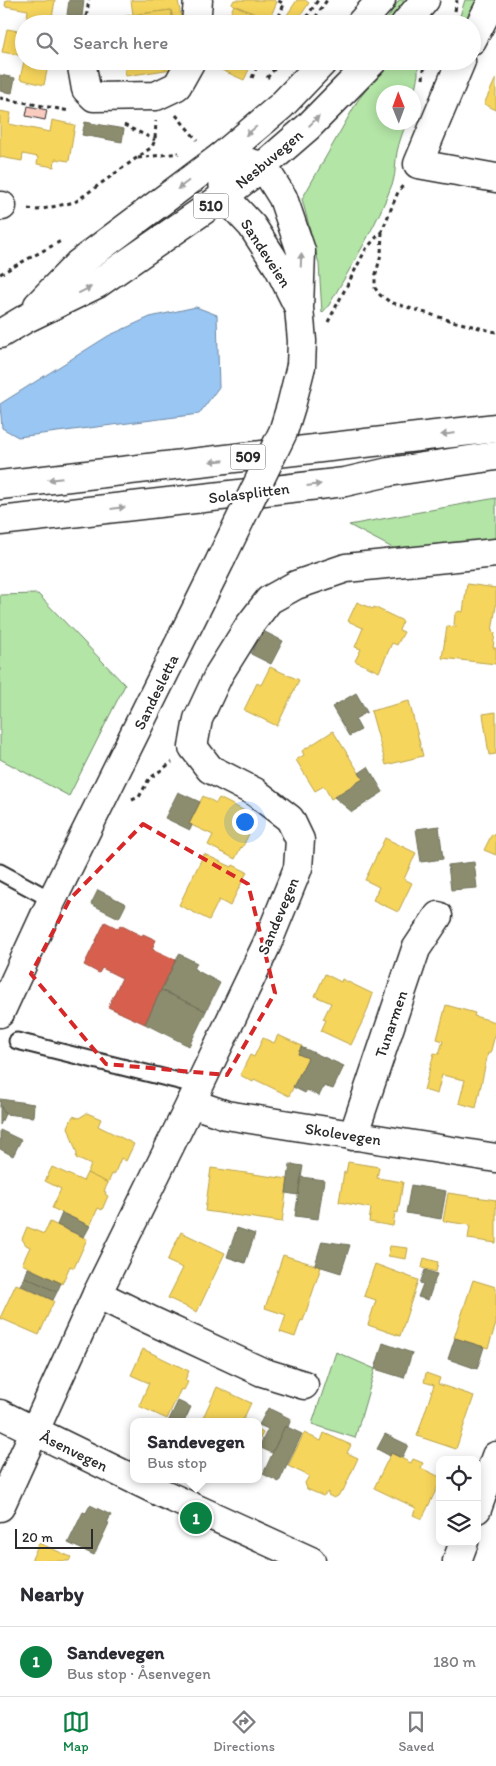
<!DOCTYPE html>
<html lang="en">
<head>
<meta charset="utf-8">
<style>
  body { margin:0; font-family:Itim,sans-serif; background:#f2f2f3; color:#2b2b33 }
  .controls { position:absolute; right:15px; bottom:15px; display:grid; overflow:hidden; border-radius:10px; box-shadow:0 2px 12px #0003 }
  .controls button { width:45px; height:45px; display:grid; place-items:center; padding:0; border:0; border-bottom:1px solid #e1e1e2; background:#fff; color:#2b2b33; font:25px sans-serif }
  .compass { position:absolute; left:376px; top:85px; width:45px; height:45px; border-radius:50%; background:#fff; box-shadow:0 2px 12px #0003; rotate:359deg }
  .scale { position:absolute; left:15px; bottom:12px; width:78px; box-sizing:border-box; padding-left:5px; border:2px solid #2b2b2b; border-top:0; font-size:14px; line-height:18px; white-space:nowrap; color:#2b2b2b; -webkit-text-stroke:4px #fff; paint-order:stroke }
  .you { position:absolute; left:244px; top:821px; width:18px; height:18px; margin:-12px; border:4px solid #fff; border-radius:50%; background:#1a73e8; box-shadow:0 0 0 8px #1a73e833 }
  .badge { display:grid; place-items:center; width:32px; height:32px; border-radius:50%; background:#0b8043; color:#fff; font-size:16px; font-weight:700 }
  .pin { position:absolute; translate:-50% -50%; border:2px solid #fff; box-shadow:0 1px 5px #0006 }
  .popup { position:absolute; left:130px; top:1418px; width:132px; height:65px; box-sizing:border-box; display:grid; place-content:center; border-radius:10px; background:#fff; filter:drop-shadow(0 1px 4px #0005); font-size:16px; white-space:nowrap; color:#7c7c81 }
  .popup b { font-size:19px; color:#2b2b33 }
  .popup::after { content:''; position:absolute; left:50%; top:100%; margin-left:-10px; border:10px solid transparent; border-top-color:#fff }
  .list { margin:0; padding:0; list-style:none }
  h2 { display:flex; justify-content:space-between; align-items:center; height:65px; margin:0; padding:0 20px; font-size:21px }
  h2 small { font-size:16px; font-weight:400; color:#7c7c81 }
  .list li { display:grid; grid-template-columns:32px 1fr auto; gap:15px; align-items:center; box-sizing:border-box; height:70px; padding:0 20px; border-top:1px solid #e1e1e2 }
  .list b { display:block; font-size:19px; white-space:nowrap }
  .list p { margin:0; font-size:16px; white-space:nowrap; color:#7c7c81 }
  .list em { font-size:16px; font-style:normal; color:#7c7c81 }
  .icon { flex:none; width:28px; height:28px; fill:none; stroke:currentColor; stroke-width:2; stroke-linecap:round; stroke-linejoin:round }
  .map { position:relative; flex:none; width:496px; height:1561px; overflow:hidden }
  .search { position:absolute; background:#fff; box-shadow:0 2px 12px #0003; left:15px; right:15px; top:15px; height:55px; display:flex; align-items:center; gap:12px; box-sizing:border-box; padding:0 18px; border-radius:28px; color:#7c7c81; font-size:19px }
  .sheet { height:135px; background:#fff }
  nav { display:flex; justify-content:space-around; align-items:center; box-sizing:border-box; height:70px; border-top:1px solid #e1e1e2; background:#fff; font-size:14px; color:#7c7c81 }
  nav a { display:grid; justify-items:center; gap:2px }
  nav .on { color:#0b8043 }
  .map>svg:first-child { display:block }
  .green { fill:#b3e5a6; stroke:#6f8868 }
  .water { fill:#9ac6f3; stroke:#6e88a3 }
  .homes { fill:#f6d55c; stroke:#b9a24d }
  .shops { fill:#d6604d; stroke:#a35043 }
  .industry { fill:#8c8c6e; stroke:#6f6f5a }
  .building { fill:#facbbf; stroke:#2b2b2b }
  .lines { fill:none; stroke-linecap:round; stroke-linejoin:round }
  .service-casing { stroke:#2b2b2b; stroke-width:19 }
  .minor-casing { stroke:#2b2b2b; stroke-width:31 }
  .tertiary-casing { stroke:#2b2b2b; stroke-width:31 }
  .primary-casing { stroke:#2b2b2b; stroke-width:31 }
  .trunk-casing { stroke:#2b2b2b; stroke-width:31 }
  .path { stroke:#2b2b2b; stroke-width:3; stroke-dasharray:4 4; stroke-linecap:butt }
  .service { stroke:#fff; stroke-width:15 }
  .minor { stroke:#fff; stroke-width:28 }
  .tertiary { stroke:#fff; stroke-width:28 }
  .primary { stroke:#fff; stroke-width:28 }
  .trunk { stroke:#fff; stroke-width:28 }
  .tertiary-bridge-casing { stroke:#2b2b2b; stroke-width:31; stroke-linecap:butt }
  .tertiary-bridge { stroke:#fff; stroke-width:28 }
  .oneway { fill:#a0a0a0 }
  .marked { fill:none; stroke:#d62828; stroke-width:4; stroke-dasharray:10 6; stroke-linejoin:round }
  .labels { text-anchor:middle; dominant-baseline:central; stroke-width:5; stroke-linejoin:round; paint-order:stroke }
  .shield { fill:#fff; stroke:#6b6b6b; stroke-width:1 }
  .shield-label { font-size:15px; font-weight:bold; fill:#2b2b2b }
  .street-label { font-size:16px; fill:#2b2b2b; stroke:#fff }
</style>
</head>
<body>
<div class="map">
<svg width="496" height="1561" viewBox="0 0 496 1561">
  <rect width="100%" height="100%" fill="#fff"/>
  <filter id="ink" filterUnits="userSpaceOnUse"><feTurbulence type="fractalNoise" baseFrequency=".02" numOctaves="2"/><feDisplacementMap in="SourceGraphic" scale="10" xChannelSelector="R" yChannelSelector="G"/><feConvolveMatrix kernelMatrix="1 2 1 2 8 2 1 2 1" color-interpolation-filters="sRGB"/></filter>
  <g filter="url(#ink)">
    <g class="green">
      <path d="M399 0H409L390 24H384Z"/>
      <path d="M465 0H486L472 24H459L460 16Z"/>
      <path d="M389 61H418V75L414 93 384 92V122L406 123C403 132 399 142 397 152 395 162 396 172 393 182 377 225 352 265 329 305L322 313 319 264 302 199 358 100Z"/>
      <path d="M496 498V539L404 554 349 525Z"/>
      <path d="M38 594 125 685 69 796 0 759V595Z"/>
      <path d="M336 1352 375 1369 355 1438 312 1424Z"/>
    </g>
    <path class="water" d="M196 307 217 315 219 387 199 414 18 437 2 428 0 404 108 336 150 317Z"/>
    <g class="homes">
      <path d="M6 0H55L51 24H26L28 10 5 6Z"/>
      <path d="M131 0H178L181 17 173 18 171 10 133 15Z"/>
      <path d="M234 0H273L277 2 269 20 234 5 232 4Z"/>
      <path d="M297 0H305L309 3 295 24H281Z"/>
      <path d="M234 5 271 21 270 24H226Z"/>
      <path d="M171 10 173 24H126L125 16Z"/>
      <path d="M7 29 24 32V56L2 52Z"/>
      <path d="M24 61H49L44 85 20 79Z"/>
      <path d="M123 61H171L172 69 126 76Z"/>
      <path d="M207 61H253L244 80 206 63Z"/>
      <path d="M496 78V110L484 104Z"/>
      <path d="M0 111 11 113 9 124 50 132 52 120 75 125 69 161 55 159 54 167 37 164 38 157 23 154 22 161 0 157Z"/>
      <path d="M467 584 496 588V606L492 632 495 633 493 648H496V664L442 658 447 626 457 627 454 624 455 614 459 611 463 612Z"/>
      <path d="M357 602 373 609 374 607 403 621 399 630 404 632 397 645 392 643 379 672 355 661 361 649 355 647 363 628 348 621Z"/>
      <path d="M270 667 299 680 277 726 244 710 257 683 261 685Z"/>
      <path d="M409 701 423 756 386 765 371 711Z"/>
      <path d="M496 712V754L489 755 483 714Z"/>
      <path d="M333 731 363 779 331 799 324 786 315 791 296 760 304 755 302 751Z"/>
      <path d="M203 796 216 803 219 798 247 812 245 816 255 822 242 848 241 847 235 859 208 845 213 835 189 824Z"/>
      <path d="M492 834 496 836V855L484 850Z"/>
      <path d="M385 838 416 853 404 879 412 883 398 912 373 900 379 887 365 880Z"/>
      <path d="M204 854 232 867 233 865 247 872 230 906 219 900 209 920 179 905Z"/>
      <path d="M325 974 341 982 342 979 373 994 366 1014 351 1045 321 1031 326 1020 323 1019 331 1003 315 996Z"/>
      <path d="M446 1005 475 1013 474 1016 496 1022V1031L490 1054 488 1053 476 1108 459 1103 465 1080 442 1075 437 1094 424 1090 434 1053 439 1054 443 1041 437 1039Z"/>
      <path d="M278 1035 302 1046 298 1054 308 1058 289 1096 254 1079 253 1082 240 1075 250 1055 254 1057 263 1038 274 1043Z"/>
      <path d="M87 1113 101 1119 98 1126 134 1144 126 1161 121 1158 114 1175 112 1174 108 1183 87 1173 91 1165 76 1158 77 1154 68 1127 73 1116 79 1118Z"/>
      <path d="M348 1162 379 1167 377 1178 403 1182 398 1213 395 1212 393 1226 369 1222 371 1208 339 1202 344 1172 346 1173Z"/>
      <path d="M52 1167 83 1181 87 1173 108 1183 104 1191 106 1192 105 1194 108 1196 102 1210 98 1208 90 1226 52 1208 61 1189 45 1181Z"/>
      <path d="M211 1168 288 1179 282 1222 205 1211Z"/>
      <path d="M448 1193 496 1200V1243L468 1239 470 1225 443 1221Z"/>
      <path d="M50 1222 87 1239 74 1268 70 1266 62 1284 22 1264 30 1247 26 1245 22 1239 27 1227 44 1234Z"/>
      <path d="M181 1232 225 1253 197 1312 168 1298 183 1268 167 1261Z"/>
      <path d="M390 1246 408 1248 406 1259 388 1256Z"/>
      <path d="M283 1255 321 1267 303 1321 301 1320 295 1337 280 1332 286 1315 265 1308Z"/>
      <path d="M424 1258 438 1262 436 1272 422 1268Z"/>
      <path d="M375 1264 418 1280 400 1336 368 1325 376 1300 364 1296Z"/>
      <path d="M473 1280 496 1287V1324L488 1348 454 1338Z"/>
      <path d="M16 1284 54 1301 39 1335 0 1318Z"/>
      <path d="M143 1349 189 1371 185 1380 188 1382 184 1390 181 1389 167 1419 139 1406 149 1383 131 1375Z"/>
      <path d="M426 1373 440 1378 438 1384 474 1396 456 1449 417 1436 434 1385 424 1382Z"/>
      <path d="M217 1387 251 1403 242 1422H204L202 1420Z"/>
      <path d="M258 1430 263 1433 258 1442Z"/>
      <path d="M304 1433 321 1441 324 1433 351 1445 347 1453 358 1458 343 1491H341L338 1496 334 1498 328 1495V1492L323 1496 307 1489 305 1483 309 1476 288 1466Z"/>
      <path d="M391 1453 411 1463 413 1459 423 1463 421 1468 440 1477V1482L422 1519 413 1515 416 1508 374 1488Z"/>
      <path d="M39 1543 71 1557 69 1561H31Z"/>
    </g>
    <path class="shops" d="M105 922 119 929 120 925 142 936 143 934 156 940 152 949 176 960 145 1024 108 1007 122 978 102 968 99 973 84 965Z"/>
    <g class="industry">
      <path d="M69 0H84L82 17 67 15Z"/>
      <path d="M0 75 15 78 12 93 0 91Z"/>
      <path d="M85 122 124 129 122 142 82 135Z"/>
      <path d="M263 631 283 641 271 664 251 654Z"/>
      <path d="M356 693 367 712 355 719 361 730 349 736 332 707Z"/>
      <path d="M368 767 383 792 352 812 334 797 363 779 359 773Z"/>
      <path d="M178 792 200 802 189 824 192 825 190 830 165 818Z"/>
      <path d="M439 826 443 859 421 862 416 829Z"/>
      <path d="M474 862 477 888 451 890 448 865Z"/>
      <path d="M98 890 126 904 119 918 91 904Z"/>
      <path d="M179 954 197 963 194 969 220 983 206 1011 161 990Z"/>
      <path d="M161 990 206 1011 189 1046 145 1024Z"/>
      <path d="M301 1047 344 1066 333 1089 324 1086 319 1096 307 1090 305 1093 293 1087 308 1058 298 1054Z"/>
      <path d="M0 1099 34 1104 33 1117 5 1114 0 1105Z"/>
      <path d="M0 1105 5 1114 0 1125Z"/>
      <path d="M0 1130 21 1140 13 1156 0 1149Z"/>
      <path d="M290 1164 303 1166 298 1195 286 1193Z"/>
      <path d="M301 1177 324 1180 318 1219 295 1216Z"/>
      <path d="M411 1185 446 1191 441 1219 406 1213Z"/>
      <path d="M62 1213 90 1226 84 1237 57 1225Z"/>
      <path d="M237 1228 255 1234 245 1263 227 1257Z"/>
      <path d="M322 1241 350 1245 341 1273 315 1265Z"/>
      <path d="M28 1268 61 1283 57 1292 25 1277Z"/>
      <path d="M425 1270 437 1274 428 1300 418 1297 423 1284 420 1283Z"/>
      <path d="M25 1277 57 1292 53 1300 20 1285Z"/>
      <path d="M455 1338 484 1347 477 1369 448 1359Z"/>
      <path d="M383 1343 412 1353 404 1378 375 1369Z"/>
      <path d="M178 1401 191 1407 184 1422H168Z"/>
      <path d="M268 1408 291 1419 288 1427 285 1426 272 1453 259 1447 268 1429 259 1425Z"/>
      <path d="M285 1426 302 1434 279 1482 263 1474Z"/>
      <path d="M385 1434 408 1445 402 1458 391 1453 390 1456 377 1449Z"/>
      <path d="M90 1505 111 1515 107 1523H109L94 1555 68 1543 83 1512 86 1513Z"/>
    </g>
    <path class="building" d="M28 106 47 110 45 120 26 116Z"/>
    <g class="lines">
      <g class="service-casing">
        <g id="service">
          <path d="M0 872 52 900"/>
          <path d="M17 1041 199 1086"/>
        </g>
      </g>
      <g class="minor-casing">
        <g id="minor">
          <path d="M196 24 198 0"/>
          <path d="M472 40 493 0"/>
          <path d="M81 61 86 89 94 97 156 96 177 86 191 61"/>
          <path d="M461 61 418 164 496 178"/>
          <path d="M0 206H2"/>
          <path d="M191 1103 226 1115 496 1158"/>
          <path d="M353 1136 416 949 438 916"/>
          <path d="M97 1294 150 1320 262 1372 304 1385"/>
          <path d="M0 1507 97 1294 191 1103 267 944 298 868 300 840 290 819 255 792 210 769 193 747 198 719 219 674 249 626 269 600 296 585 346 568 496 553"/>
          <path d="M477 1509 496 1456"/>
          <path d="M457 1561 464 1542"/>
        </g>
      </g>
      <g class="tertiary-casing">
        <g id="tertiary">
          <path d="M299 308 279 268 252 226 224 196 222 156 263 166 283 198 301 251 299 308 302 341 301 366"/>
          <path d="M0 1013 52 900 221 559"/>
          <path d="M0 1414 164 1494 311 1561"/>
        </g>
      </g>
      <g class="primary-casing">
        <g id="primary">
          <path d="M360 24 381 0"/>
          <path d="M405 24 425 0"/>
          <path d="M38 305 78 264 222 156 281 106 324 61"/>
          <path d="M0 334 25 319 97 284 224 196 263 166 308 127 373 61"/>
        </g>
      </g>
      <g class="trunk-casing">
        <g id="trunk">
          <path d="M0 485 496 428"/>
          <path d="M0 521 345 482 389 472 496 456"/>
        </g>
      </g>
      <g class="path">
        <path d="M455 11 457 0"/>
        <path d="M85 24 89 0"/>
        <path d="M276 24 284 4 277 0"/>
        <path d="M302 24 318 0"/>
        <path d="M311 24 327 0"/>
        <path d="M252 78 259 61"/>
        <path d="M267 78 281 61"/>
        <path d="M423 79 425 61"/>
        <path d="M0 98 70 111"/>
        <path d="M176 115 197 140"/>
        <path d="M124 125 155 140"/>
        <path d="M138 158 179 153"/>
        <path d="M28 209 38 210 75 202 152 147 155 140 156 121"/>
        <path d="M382 232 381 254 375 278V288L380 295 390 302 452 321 496 332"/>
        <path d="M0 274 61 241"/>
        <path d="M328 322 366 249 382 231 398 192 404 184"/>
        <path d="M132 800 139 797 149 779 172 762"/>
      </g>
      <use href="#service" class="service"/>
      <use href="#minor" class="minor"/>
      <use href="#tertiary" class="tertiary"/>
      <use href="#primary" class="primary"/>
      <use href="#trunk" class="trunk"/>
      <g class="tertiary-bridge-casing">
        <path id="tertiary-bridge" d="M221 559 283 432 291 406 301 366"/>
      </g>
      <use href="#tertiary-bridge" class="tertiary-bridge"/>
    </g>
    <defs><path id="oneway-solid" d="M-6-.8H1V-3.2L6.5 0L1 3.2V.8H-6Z" transform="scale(1.25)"/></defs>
    <g class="oneway">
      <use href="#oneway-solid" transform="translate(314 121) rotate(-45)"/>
      <use href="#oneway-solid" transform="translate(251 131) rotate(140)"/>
      <use href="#oneway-solid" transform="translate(183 185) rotate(143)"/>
      <use href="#oneway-solid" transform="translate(301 260) rotate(-88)"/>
      <use href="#oneway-solid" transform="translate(85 290) rotate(-26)"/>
      <use href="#oneway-solid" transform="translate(448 434) rotate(173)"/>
      <use href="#oneway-solid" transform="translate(217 461) rotate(174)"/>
      <use href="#oneway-solid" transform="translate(55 479) rotate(174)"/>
      <use href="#oneway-solid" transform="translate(314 485) rotate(-7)"/>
      <use href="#oneway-solid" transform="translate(118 508) rotate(-7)"/>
    </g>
  </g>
  <path class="marked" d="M143 824 248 884 275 993 227 1075 106 1064 31 974 70 899Z"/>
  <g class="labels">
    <g class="shield">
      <rect x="193.5" y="193.5" width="35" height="25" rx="4"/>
      <rect x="230.5" y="444.5" width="35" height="25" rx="4"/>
    </g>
    <g class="shield-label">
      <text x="211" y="206">510</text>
      <text x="248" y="457">509</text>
    </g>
    <g class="street-label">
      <text transform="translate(269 159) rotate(-40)">Nesbuvegen</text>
      <text transform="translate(266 253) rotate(57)">Sandeveien</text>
      <text transform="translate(249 493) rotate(-7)">Solasplitten</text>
      <text transform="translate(156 692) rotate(-64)">Sandesletta</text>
      <text transform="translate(278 916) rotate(-67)">Sandevegen</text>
      <text transform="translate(391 1024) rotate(-71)">Tunarmen</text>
      <text transform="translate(343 1134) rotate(9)">Skolevegen</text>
      <text transform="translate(74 1451) rotate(26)">Åsenvegen</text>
    </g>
  </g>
</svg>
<div class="controls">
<button><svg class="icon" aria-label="locate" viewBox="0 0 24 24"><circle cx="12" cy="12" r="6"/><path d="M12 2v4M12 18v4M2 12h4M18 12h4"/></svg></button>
<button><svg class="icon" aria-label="layers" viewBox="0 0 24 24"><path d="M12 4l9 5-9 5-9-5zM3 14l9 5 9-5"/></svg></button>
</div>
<svg class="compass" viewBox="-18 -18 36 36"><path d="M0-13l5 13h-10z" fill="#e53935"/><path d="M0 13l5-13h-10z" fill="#7c7c81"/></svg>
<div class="scale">20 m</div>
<div class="you"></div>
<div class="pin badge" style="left:196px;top:1518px">1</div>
<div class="popup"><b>Sandevegen</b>Bus stop</div>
<div class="search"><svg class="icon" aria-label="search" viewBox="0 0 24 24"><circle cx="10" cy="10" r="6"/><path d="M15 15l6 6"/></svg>Search here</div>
</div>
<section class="sheet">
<h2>Nearby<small></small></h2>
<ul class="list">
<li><span class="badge">1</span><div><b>Sandevegen</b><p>Bus stop · Åsenvegen</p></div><em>180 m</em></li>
</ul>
</section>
<nav>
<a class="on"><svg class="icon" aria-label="map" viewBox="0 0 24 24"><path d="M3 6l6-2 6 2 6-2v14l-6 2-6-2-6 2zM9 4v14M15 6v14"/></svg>Map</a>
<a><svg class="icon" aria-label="directions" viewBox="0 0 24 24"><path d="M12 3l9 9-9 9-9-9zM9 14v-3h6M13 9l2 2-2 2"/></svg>Directions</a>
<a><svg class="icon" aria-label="saved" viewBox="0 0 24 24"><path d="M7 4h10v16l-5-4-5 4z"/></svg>Saved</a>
</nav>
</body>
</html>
